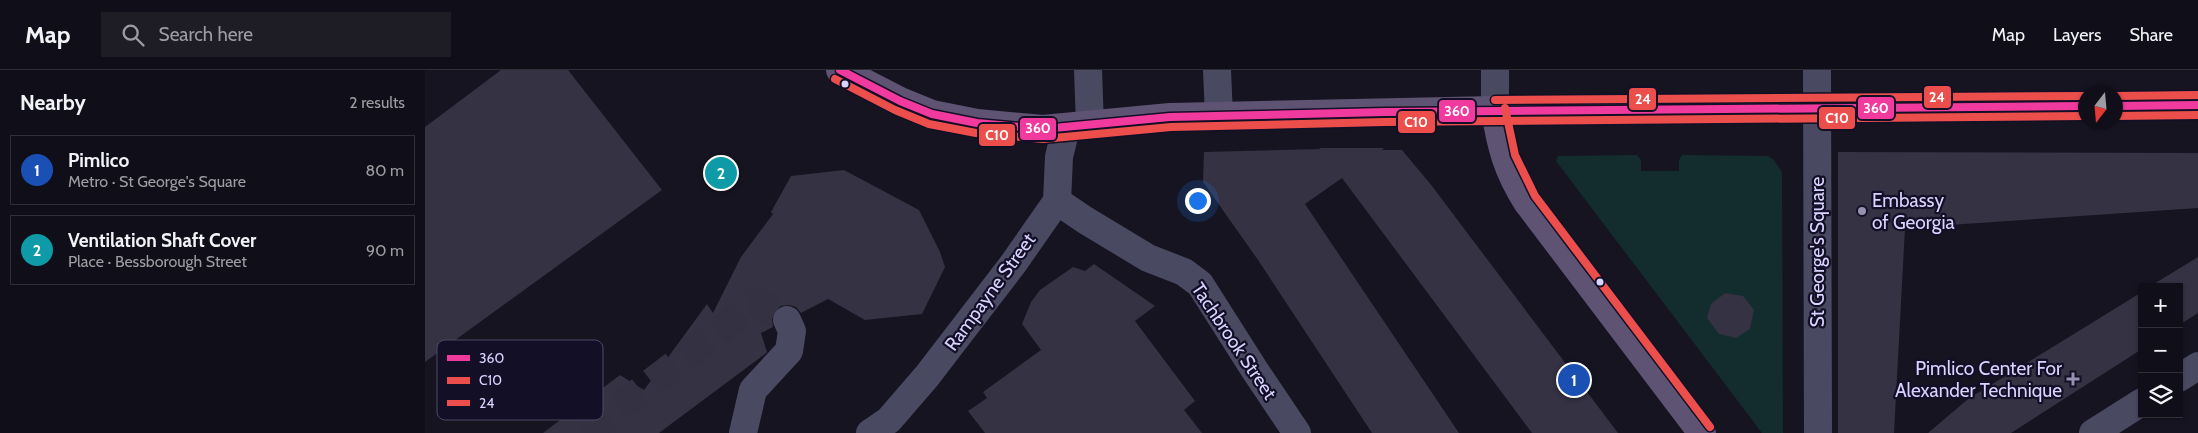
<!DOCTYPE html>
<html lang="en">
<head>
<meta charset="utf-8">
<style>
  body { margin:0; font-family:Cabin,sans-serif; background:#1e1d26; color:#f1f3f6 }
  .controls { position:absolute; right:15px; bottom:15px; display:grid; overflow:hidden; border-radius:0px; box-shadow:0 1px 4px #0004 }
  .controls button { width:45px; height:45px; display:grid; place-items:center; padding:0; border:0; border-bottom:1px solid #302f38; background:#100f19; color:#f1f3f6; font:25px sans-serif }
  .compass { position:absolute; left:1653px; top:15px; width:45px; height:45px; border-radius:50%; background:#100f19; box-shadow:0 1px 4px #0004; rotate:196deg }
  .you { position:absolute; left:772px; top:130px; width:18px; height:18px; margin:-12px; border:4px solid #fff; border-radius:50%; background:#1a73e8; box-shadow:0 0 0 8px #1a73e833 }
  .badge { display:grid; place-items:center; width:32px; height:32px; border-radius:50%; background:#d93025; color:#fff; font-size:16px; font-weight:700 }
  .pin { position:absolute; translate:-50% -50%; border:2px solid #fff; box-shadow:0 1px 5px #0006 }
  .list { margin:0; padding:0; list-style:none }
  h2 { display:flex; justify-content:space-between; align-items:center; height:65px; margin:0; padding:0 20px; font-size:21px }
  h2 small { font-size:16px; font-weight:400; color:#9c9ca2 }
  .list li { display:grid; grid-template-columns:32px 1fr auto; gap:15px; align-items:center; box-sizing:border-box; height:70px; margin:0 10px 10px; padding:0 10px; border:1px solid #302f38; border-radius:0px }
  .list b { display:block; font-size:19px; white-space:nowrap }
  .list p { margin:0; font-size:16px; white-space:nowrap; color:#9c9ca2 }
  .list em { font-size:16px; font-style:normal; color:#9c9ca2 }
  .icon { flex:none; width:28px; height:28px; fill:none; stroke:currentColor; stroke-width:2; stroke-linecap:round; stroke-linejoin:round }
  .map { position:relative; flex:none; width:1773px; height:363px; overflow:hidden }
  header { display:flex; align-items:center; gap:30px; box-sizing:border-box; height:70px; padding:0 25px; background:#100f19; border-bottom:1px solid #302f38 }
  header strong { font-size:24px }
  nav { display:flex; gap:28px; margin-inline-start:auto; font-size:18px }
  .search { width:350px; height:45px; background:#1e1d26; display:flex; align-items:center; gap:12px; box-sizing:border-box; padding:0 18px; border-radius:0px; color:#9c9ca2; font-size:19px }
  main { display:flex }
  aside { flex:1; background:#100f19 }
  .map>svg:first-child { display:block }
  .green { fill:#132c2d }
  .building { fill:#343243 }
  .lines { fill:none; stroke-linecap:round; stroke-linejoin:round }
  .minor-tunnel { stroke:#333142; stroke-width:28; stroke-dasharray:28 14; stroke-linecap:butt }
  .minor { stroke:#4a4962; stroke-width:28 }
  .major { stroke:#5e5373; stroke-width:28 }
  .bus-1-casing { stroke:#130f26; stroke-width:11 }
  .bus-2-casing { stroke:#130f26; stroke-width:11 }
  .bus-3-casing { stroke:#130f26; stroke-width:11 }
  .bus-1 { stroke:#f13a9d; stroke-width:8 }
  .bus-2 { stroke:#ec4f4b; stroke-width:8 }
  .bus-3 { stroke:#ec4f4b; stroke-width:8 }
  .bus-dot { fill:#d9d4ff; stroke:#130f26; stroke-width:2 }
  .poi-dot { fill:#9591b1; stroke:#130f26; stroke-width:2 }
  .labels { text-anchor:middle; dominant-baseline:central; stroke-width:4.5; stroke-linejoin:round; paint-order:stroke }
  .poi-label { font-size:19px; fill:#d9d4ff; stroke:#130f26; text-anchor:start }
  .street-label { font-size:19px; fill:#d9d4ff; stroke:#130f26 }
  .key { fill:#130f26; stroke:#4e4a67; stroke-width:1 }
  .key-label { font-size:14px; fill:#d9d4ff }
  .line-badge { stroke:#130f26; stroke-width:2 }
  .badge-label { font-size:14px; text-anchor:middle; font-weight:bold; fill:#fff }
</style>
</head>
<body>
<header>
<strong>Map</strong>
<div class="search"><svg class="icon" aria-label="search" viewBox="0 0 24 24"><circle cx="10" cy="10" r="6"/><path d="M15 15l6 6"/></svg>Search here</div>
<nav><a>Map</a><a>Layers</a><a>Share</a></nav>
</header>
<main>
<aside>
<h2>Nearby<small>2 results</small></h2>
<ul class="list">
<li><span class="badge" style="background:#1a4fb4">1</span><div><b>Pimlico</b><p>Metro · St George's Square</p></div><em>80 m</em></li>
<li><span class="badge" style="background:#0f9aa8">2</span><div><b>Ventilation Shaft Cover</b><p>Place · Bessborough Street</p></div><em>90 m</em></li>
</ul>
</aside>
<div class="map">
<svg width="1773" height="363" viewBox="0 0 1773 363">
  <rect width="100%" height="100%" fill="#161421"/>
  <path class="green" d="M1212 85 1216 90V101H1254V90L1257 85 1343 86 1349 90 1357 102 1358 363H1337L1131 91 1133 86Z"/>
  <g class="building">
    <path d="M76 0H143L237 120 0 292V57Z"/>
    <path d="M894 78H959L957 80H977L1007 116 1193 363H1107L917 108 880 134 1034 363H947L833 190 778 112 779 82 896 79Z"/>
    <path d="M1413 82 1773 83V138L1480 158 1469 363H1413Z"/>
    <path d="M419 100 494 140 515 182 520 197 497 244 440 250 403 229 376 243 371 237 364 235 356 236 350 241 347 248 348 257 336 263 342 282 340 284 234 363H118L195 305 219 320 282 234 288 243 316 187 348 144 346 142 366 106Z"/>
    <path d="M1773 187V243L1754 255V217H1724Z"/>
    <path d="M669 194 730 236 710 251 770 331 759 340 777 363H560L543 341 562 328 558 322 616 280 597 254 606 232 615 220 648 197 660 201Z"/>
    <path d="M1717 222V279L1586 363H1503L1543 329Z"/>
    <path d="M1300 223 1318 226 1329 240 1325 259 1311 268 1294 264 1282 248 1286 234Z"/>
  </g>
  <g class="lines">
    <path class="minor-tunnel" d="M160 363 331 232 362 250"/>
    <g class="minor">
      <path d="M663 0 665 55"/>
      <path d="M792 0 794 46"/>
      <path d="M1070 0V40L1660 36"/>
      <path d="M1392 0 1393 363"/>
      <path d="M1690 36 1773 35"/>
      <path d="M632 131 660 150 723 188 759 202 775 214 829 299 872 363"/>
      <path d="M1754 308 1773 296"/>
      <path d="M318 363 328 320 364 281 367 261 362 250"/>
      <path d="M445 363 464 350 502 306 588 194 632 131 634 87 641 58"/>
      <path d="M1668 363 1717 332"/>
    </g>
    <path class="major" d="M415 0 475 31 507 44 552 53 618 59 745 47 1070 40C1076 78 1082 100 1102 132L1277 363"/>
    <g class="bus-1-casing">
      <g id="bus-1">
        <path d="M415 0 475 31 507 44 552 53 618 59 745 47 960 42 1660 36"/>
        <path d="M1690 36 1773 35"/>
      </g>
    </g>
    <g class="bus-2-casing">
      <g id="bus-2">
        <path d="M410 9 470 40 504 54 551 63 618 69 746 57 960 52 1660 46"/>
        <path d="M1690 46 1773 45"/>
      </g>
    </g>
    <g class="bus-3-casing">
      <g id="bus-3">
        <path d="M1690 26 1773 25"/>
        <path d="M1070 30 1660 26"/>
        <path d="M1080 38 1090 85 1110 126 1285 357"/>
      </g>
    </g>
    <use href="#bus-1" class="bus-1"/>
    <use href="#bus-2" class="bus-2"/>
    <use href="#bus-3" class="bus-3"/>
  </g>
  <g class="bus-dot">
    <circle cx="420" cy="14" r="4.5"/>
    <circle cx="1175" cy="212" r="4.5"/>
  </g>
  <g class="poi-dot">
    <circle cx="1437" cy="141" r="5"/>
    <path d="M1645.5 301.5h5v5h5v5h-5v5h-5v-5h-5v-5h5z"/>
  </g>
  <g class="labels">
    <g class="poi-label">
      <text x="1447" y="130">Embassy<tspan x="1447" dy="22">of Georgia</tspan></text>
      <text x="1637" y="298" text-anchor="end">Pimlico Center For<tspan x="1637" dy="22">Alexander Technique</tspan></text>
    </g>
    <g class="street-label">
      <text transform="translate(1392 182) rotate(-90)">St George's Square</text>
      <text transform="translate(565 222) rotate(-54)">Rampayne Street</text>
      <text transform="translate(809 271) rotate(56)">Tachbrook Street</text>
    </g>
  </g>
  <rect x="12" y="270" width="166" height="80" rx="8" class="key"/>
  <rect x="22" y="285" width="23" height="6" fill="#f13a9d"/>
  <rect x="22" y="307" width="23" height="7" fill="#ec4f4b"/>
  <rect x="22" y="330" width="23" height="6" fill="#ec4f4b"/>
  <g class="key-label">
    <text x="54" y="293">360</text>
    <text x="54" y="315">C10</text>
    <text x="54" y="338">24</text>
  </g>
  <g class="line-badge">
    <rect x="1498" y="15" width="29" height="24" rx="5" fill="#ec4f4b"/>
    <rect x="1203" y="17" width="29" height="24" rx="5" fill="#ec4f4b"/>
    <rect x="1432" y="26" width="38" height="24" rx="5" fill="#f13a9d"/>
    <rect x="1013" y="29" width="38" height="24" rx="5" fill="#f13a9d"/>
    <rect x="1393" y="36" width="38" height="24" rx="5" fill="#ec4f4b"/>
    <rect x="972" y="40" width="39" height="24" rx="5" fill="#ec4f4b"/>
    <rect x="594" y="47" width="38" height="24" rx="5" fill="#f13a9d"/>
    <rect x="553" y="53" width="38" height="24" rx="5" fill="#ec4f4b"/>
  </g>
  <g class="badge-label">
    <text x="1512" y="32">24</text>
    <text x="1218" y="34">24</text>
    <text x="1451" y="43">360</text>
    <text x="1032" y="46">360</text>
    <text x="1412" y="53">C10</text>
    <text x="991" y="57">C10</text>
    <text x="613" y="63">360</text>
    <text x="572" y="70">C10</text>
  </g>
</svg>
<div class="controls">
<button>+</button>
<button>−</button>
<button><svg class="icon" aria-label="layers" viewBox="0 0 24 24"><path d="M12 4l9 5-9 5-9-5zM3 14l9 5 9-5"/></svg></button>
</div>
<svg class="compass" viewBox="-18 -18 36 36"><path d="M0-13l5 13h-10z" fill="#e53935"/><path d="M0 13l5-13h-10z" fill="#9c9ca2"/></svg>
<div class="you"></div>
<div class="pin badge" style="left:1149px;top:310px;background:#1a4fb4">1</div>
<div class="pin badge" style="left:296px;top:103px;background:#0f9aa8">2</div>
</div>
</main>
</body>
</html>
